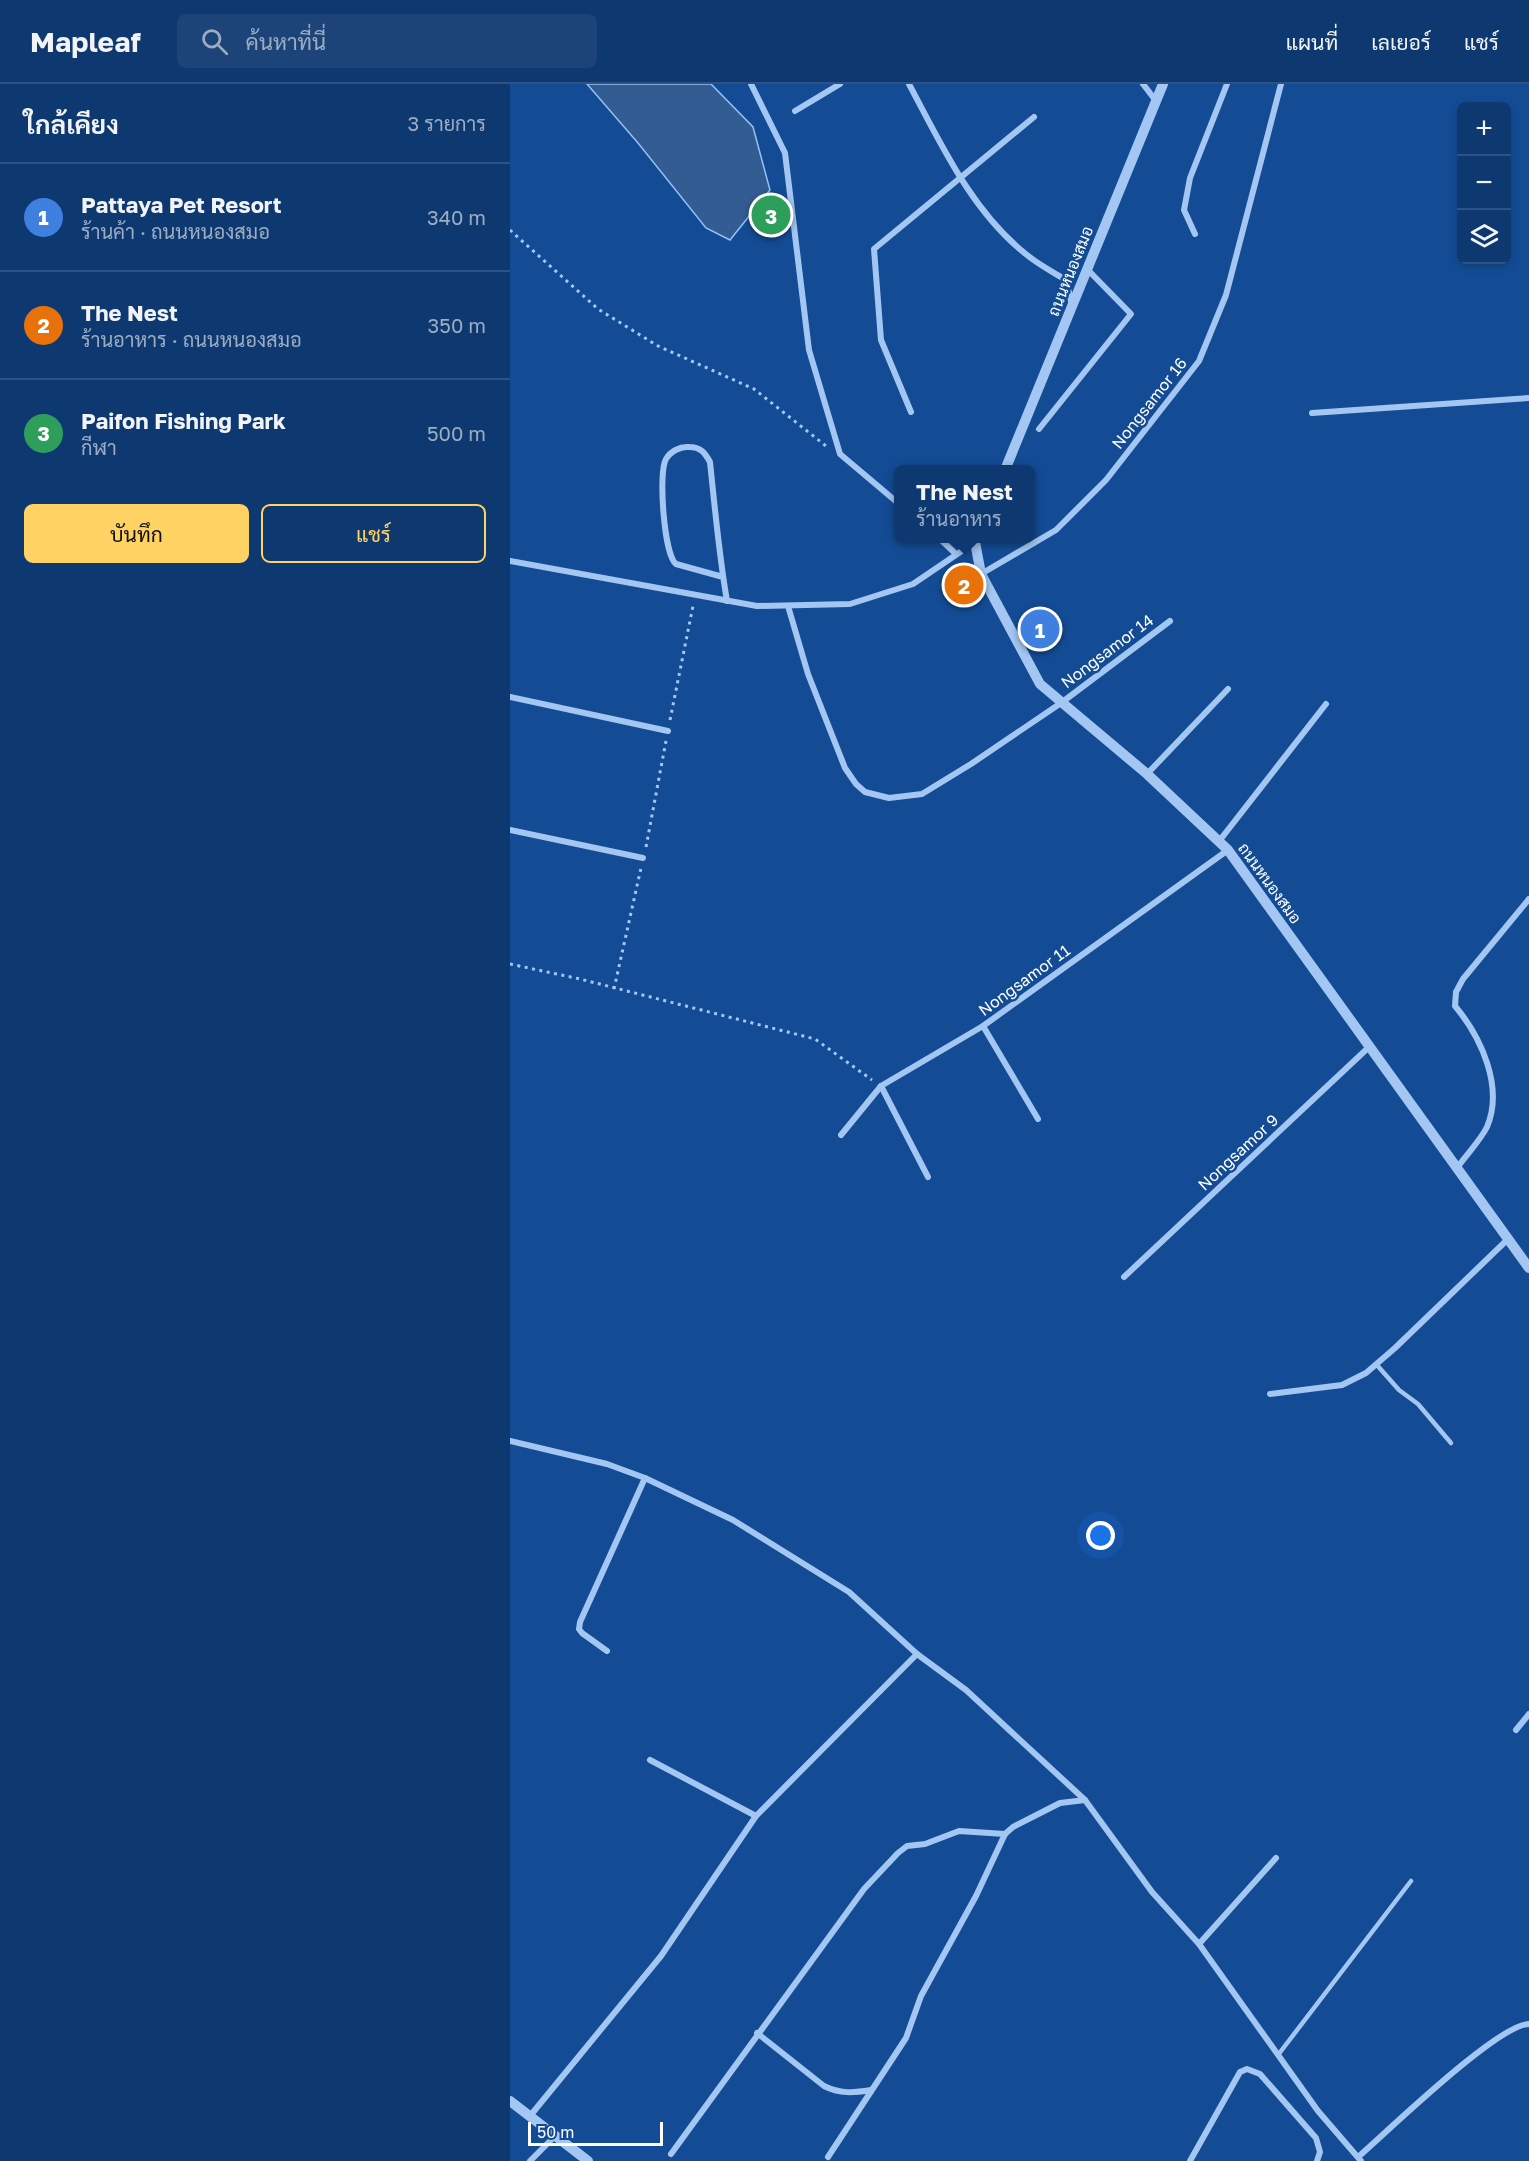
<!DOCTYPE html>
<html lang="th">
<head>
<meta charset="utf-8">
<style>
  body { margin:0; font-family:"Golos Text",Sarabun,sans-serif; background:#1c4478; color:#f1f3f6 }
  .controls { position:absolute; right:18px; top:18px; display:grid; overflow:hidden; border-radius:9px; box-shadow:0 3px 9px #0003 }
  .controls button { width:54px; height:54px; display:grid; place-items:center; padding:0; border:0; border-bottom:2px solid #2e5383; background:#0e3970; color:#f1f3f6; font:30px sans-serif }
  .scale { position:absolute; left:18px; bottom:15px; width:135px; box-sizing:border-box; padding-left:6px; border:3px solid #fff; border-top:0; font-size:16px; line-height:21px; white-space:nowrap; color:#fff; -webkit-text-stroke:4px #134c95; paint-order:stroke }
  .you { position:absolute; left:591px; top:1452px; width:21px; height:21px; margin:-15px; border:4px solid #fff; border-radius:50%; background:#1a73e8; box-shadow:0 0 0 9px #1a73e833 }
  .badge { display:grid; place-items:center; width:39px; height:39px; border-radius:50%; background:#ffd264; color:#fff; font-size:20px; font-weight:700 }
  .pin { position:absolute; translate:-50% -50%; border:3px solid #fff; box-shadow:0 2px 6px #0006 }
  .popup { position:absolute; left:384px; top:381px; width:141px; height:78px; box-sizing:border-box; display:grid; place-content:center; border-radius:9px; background:#0e3970; filter:drop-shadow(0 2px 4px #0005); font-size:20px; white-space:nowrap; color:#9bacc3 }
  .popup b { font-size:22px; color:#f1f3f6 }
  .popup::after { content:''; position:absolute; left:50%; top:100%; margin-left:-12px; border:12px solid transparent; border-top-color:#0e3970 }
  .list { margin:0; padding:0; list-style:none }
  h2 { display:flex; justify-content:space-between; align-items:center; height:78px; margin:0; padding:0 24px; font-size:26px }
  h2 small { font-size:20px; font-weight:400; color:#9bacc3 }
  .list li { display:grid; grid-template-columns:39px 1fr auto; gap:18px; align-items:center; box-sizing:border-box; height:108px; padding:0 24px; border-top:2px solid #2e5383 }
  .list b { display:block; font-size:22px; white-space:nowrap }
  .list p { margin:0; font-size:20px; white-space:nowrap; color:#9bacc3 }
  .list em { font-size:20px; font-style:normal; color:#9bacc3 }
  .actions { display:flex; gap:12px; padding:18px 24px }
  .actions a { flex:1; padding:14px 0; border:2px solid #ffd264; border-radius:9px; text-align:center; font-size:21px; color:#ffd264 }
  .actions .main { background:#ffd264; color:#111 }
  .icon { flex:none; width:33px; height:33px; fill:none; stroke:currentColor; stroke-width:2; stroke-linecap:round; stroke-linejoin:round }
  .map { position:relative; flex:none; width:1019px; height:2077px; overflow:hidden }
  header { display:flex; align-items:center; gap:36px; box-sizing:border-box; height:84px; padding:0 30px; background:#0e3970; border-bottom:2px solid #2e5383 }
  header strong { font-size:28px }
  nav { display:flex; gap:33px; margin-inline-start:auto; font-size:21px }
  .search { width:420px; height:54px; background:#1c4478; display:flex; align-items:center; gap:15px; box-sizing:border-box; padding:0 21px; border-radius:9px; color:#9bacc3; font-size:22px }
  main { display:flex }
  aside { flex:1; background:#0e3970 }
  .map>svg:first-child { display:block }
  .water { fill:#335c92; stroke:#95c1f5; stroke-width:1.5 }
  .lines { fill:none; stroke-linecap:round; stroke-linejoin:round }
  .path { stroke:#a3c7f2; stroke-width:3; stroke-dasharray:3 4.5; stroke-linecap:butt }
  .service { stroke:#a3c7f2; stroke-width:4.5 }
  .minor { stroke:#a3c7f2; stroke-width:6 }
  .tertiary { stroke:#a3c7f2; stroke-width:10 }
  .labels { text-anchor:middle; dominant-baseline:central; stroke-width:5; stroke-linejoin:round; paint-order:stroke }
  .street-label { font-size:16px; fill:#fff; stroke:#134c95 }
</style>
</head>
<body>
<header>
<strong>Mapleaf</strong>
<div class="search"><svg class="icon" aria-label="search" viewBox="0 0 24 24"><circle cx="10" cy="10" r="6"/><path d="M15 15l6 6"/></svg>ค้นหาที่นี่</div>
<nav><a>แผนที่</a><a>เลเยอร์</a><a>แชร์</a></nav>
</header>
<main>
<aside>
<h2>ใกล้เคียง<small>3 รายการ</small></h2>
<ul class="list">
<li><span class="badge" style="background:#3f7fe0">1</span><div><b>Pattaya Pet Resort</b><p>ร้านค้า · ถนนหนองสมอ</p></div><em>340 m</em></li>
<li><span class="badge" style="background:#e8710a">2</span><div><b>The Nest</b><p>ร้านอาหาร · ถนนหนองสมอ</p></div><em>350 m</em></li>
<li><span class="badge" style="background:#2e9e5b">3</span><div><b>Paifon Fishing Park</b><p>กีฬา</p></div><em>500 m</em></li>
</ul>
<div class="actions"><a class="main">บันทึก</a><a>แชร์</a></div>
</aside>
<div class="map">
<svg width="1019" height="2077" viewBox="0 0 1019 2077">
  <rect width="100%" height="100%" fill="#134c95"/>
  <path class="water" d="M77 0H201L243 43 260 106 220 156 196 144 128 59Z"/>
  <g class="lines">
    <g class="path">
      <path d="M0 146 88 225 148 262 244 305 316 362"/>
      <path d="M160 636 183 522"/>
      <path d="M136 763 156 657"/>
      <path d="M0 880 70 895 305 955 362 996"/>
      <path d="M104 905 131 784"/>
    </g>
    <g class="service">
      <path d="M866 1280 889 1306 908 1320 941 1359"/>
      <path d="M768 1971 901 1797"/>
    </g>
    <g class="minor">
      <path d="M241 0 275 69 299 266 330 370 388 419"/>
      <path d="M399 0C431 60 462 128 517 171 529 181 543 188 556 196L562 221"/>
      <path d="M633 0 646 17"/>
      <path d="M285 27 330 0"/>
      <path d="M685 150 674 126 680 94 717 0"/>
      <path d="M401 328 371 256 364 165 524 33"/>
      <path d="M802 329 1019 314"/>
      <path d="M529 345 621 230 577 185"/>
      <path d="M429 454 446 470"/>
      <path d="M0 477 247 522 340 520 403 500 465 458"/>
      <path d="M471 490 546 446 596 396 689 277 716 211 771 0"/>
      <path d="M213 493 166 480C154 471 148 388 156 375 160 368 170 362 179 363 191 363 195 369 200 378 205 425 209 471 217 517"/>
      <path d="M278 522 298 590 335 684 346 700 355 708 379 714 412 710 461 680 551 619 660 537"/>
      <path d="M0 613 158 647"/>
      <path d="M637 690 718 605"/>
      <path d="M0 746 133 774"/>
      <path d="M710 756 816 620"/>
      <path d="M473 942 528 1035"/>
      <path d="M371 1002 418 1093"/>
      <path d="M331 1051 371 1002 473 942 718 766"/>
      <path d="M947 1084C956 1071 970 1057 977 1043 994 1003 971 953 945 922L946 908 953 895 1019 815"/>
      <path d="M614 1193 859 963"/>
      <path d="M760 1310 832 1301 856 1289 885 1264 997 1156"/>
      <path d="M0 1357 97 1380 135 1394 223 1436 339 1508 407 1570 456 1606 575 1716 642 1808 689 1860 808 2027 851 2077"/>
      <path d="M97 1567 72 1549 69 1545 70 1538 135 1394"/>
      <path d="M1006 1646 1019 1630"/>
      <path d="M140 1676 246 1732"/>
      <path d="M689 1860 766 1774"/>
      <path d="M247 1949 314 2002C330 2010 343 2009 361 2006"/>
      <path d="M20 2032 151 1872 246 1732 407 1570"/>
      <path d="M161 2070 354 1805 388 1769 397 1762 415 1760 449 1747 495 1750"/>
      <path d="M318 2073 396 1954 411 1912 466 1812 495 1750 503 1743 550 1719 575 1716"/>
      <path d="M848 2073C877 2048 988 1940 1019 1940"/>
      <path d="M20 2077 45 2052"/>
      <path d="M680 2077 730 1988 737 1985 750 1990 806 2054 810 2068 807 2077"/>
    </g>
    <g class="tertiary">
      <path d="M495 386 653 0"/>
      <path d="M466 454 465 458 471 490 530 600 637 690 718 766 1019 1184"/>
      <path d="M0 2017 78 2077"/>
    </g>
  </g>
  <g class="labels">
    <g class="street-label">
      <text transform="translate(560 187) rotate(-68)">ถนนหนองสมอ</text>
      <text transform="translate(639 319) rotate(-52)">Nongsamor 16</text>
      <text transform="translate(597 567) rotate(-37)">Nongsamor 14</text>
      <text transform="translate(760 799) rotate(54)">ถนนหนองสมอ</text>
      <text transform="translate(514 896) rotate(-36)">Nongsamor 11</text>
      <text transform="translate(728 1068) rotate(-43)">Nongsamor 9</text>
    </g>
  </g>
</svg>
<div class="controls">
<button>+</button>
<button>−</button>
<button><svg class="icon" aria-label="layers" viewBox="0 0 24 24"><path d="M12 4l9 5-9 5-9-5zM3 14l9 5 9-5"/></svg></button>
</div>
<div class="scale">50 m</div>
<div class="you"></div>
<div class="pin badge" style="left:530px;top:545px;background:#3f7fe0">1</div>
<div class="pin badge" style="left:454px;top:501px;background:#e8710a">2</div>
<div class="popup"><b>The Nest</b>ร้านอาหาร</div>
<div class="pin badge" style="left:261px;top:131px;background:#2e9e5b">3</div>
</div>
</main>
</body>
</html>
